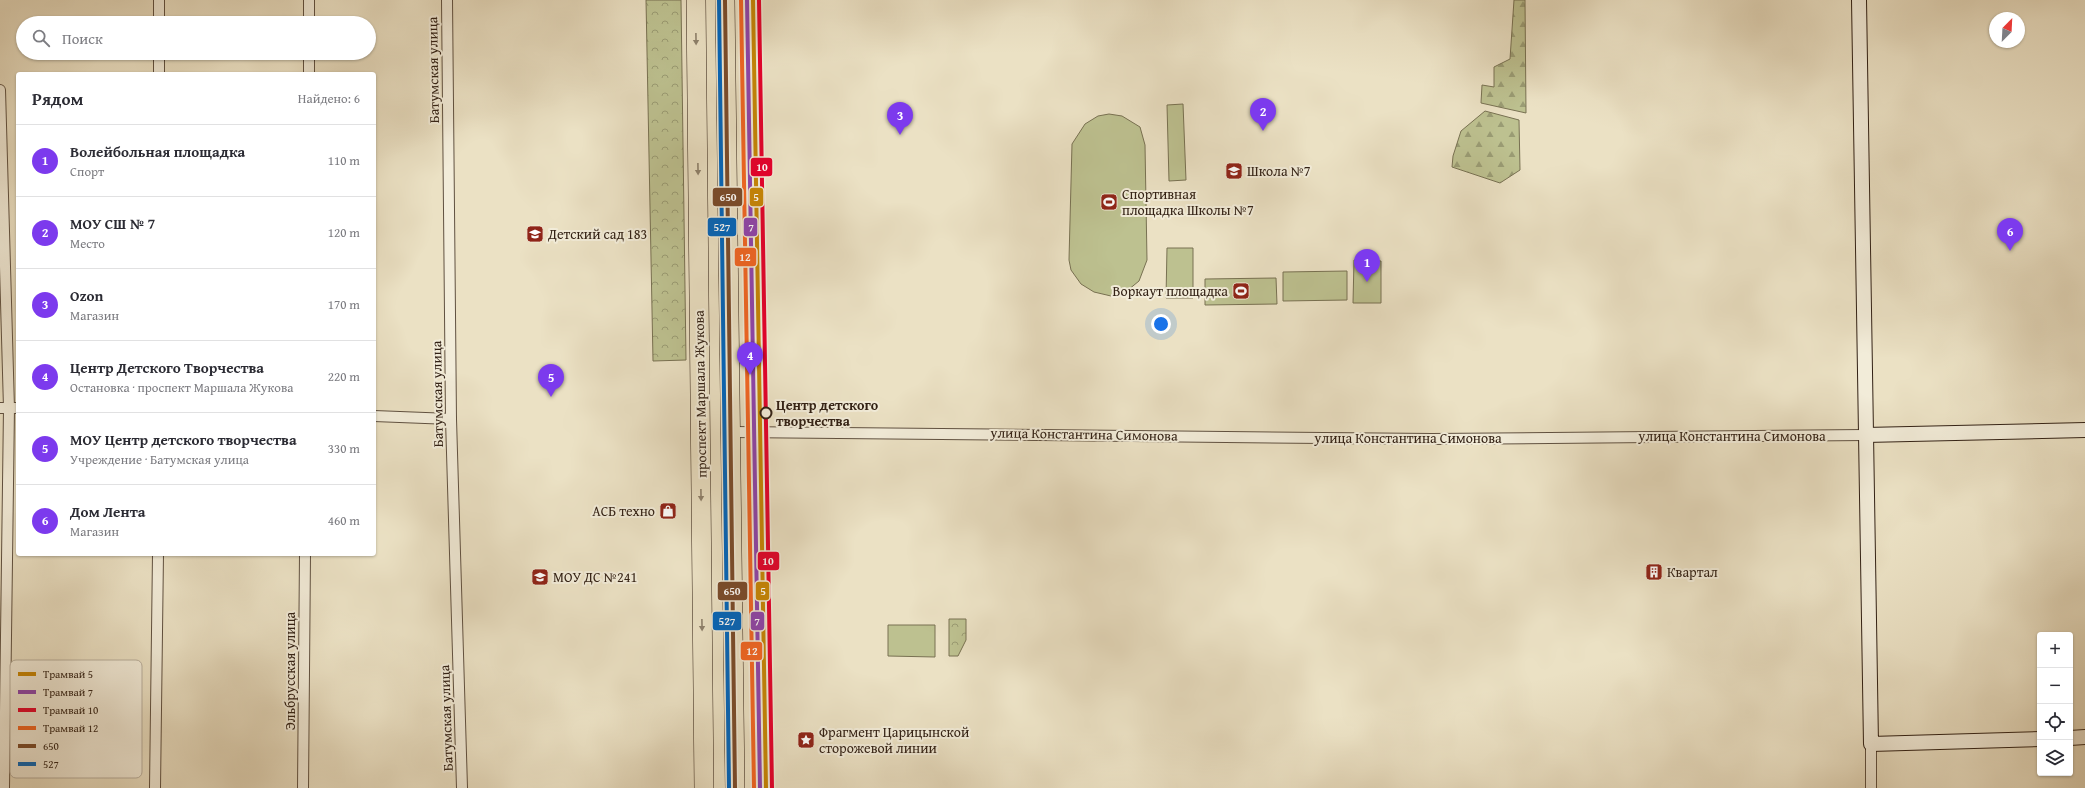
<!DOCTYPE html>
<html lang="ru">
<head>
<meta charset="utf-8">
<style>
  body { margin:0; font-family:"Gentium Book Plus",serif; background:#f2f2f3; color:#2b2b33 }
  .controls { position:absolute; right:12px; bottom:12px; display:grid; overflow:hidden; border-radius:4px; box-shadow:0 1px 3px #0004 }
  .controls button { width:36px; height:36px; display:grid; place-items:center; padding:0; border:0; border-bottom:1px solid #e1e1e2; background:#fff; color:#2b2b33; font:20px sans-serif }
  .compass { position:absolute; left:1989px; top:12px; width:36px; height:36px; border-radius:50%; background:#fff; box-shadow:0 1px 3px #0004; rotate:24deg }
  .you { position:absolute; left:1161px; top:324px; width:14px; height:14px; margin:-10px; border:3px solid #fff; border-radius:50%; background:#1a73e8; box-shadow:0 0 0 6px #1a73e833 }
  .badge { display:grid; place-items:center; width:26px; height:26px; border-radius:50%; background:#7c3aed; color:#fff; font-size:13px; font-weight:700 }
  .pin { position:absolute; translate:-50% -33px; filter:drop-shadow(0 1px 2px #0008) }
  .pin::after { content:''; position:absolute; top:21px; width:14px; height:12px; background:inherit; clip-path:polygon(0 0,100% 0,50% 100%) }
  .list { margin:0; padding:0; list-style:none }
  h2 { display:flex; justify-content:space-between; align-items:center; height:52px; margin:0; padding:0 16px; font-size:17px }
  h2 small { font-size:13px; font-weight:400; color:#7c7c81 }
  .list li { display:grid; grid-template-columns:26px 1fr auto; gap:12px; align-items:center; box-sizing:border-box; height:72px; padding:0 16px; border-top:1px solid #e1e1e2 }
  .list b { display:block; font-size:15px; white-space:nowrap }
  .list p { margin:0; font-size:13px; white-space:nowrap; color:#7c7c81 }
  .list em { font-size:13px; font-style:normal; color:#7c7c81 }
  .icon { flex:none; width:22px; height:22px; fill:none; stroke:currentColor; stroke-width:2; stroke-linecap:round; stroke-linejoin:round }
  .map { position:relative; flex:none; width:2085px; height:788px; overflow:hidden }
  .search { position:absolute; background:#fff; box-shadow:0 1px 3px #0004; left:16px; top:16px; width:360px; height:44px; display:flex; align-items:center; gap:10px; box-sizing:border-box; padding:0 14px; border-radius:22px; color:#7c7c81; font-size:15px }
  .panel { position:absolute; background:#fff; box-shadow:0 1px 3px #0004; left:16px; top:72px; width:360px; height:484px; border-radius:4px }
  .map>svg:first-child { display:block }
  .forest { fill:url(#forest-firs); stroke:#787152 }
  .park { fill:url(#park-crowns); stroke:#787152 }
  .pitch { fill:#bdc190; stroke:#787152 }
  .lines { fill:none; stroke-linecap:round; stroke-linejoin:round }
  .street-casing { stroke:#605141; stroke-width:12 }
  .secondary-casing { stroke:#322115; stroke-width:16 }
  .highway-casing { stroke:#322115; stroke-width:20 }
  .street { stroke:#f2ecd9; stroke-width:10 }
  .secondary { stroke:#f2ecd9; stroke-width:14 }
  .highway { stroke:#ebe1c4; stroke-width:19 }
  .bus-1-casing { stroke:#f2ecd9; stroke-width:7 }
  .bus-2-casing { stroke:#f2ecd9; stroke-width:7 }
  .bus-1 { stroke:#7a4b2a; stroke-width:4 }
  .bus-2 { stroke:#0065bd; stroke-width:4 }
  .tram-1-casing { stroke:#f2ecd9; stroke-width:7 }
  .tram-2-casing { stroke:#f2ecd9; stroke-width:7 }
  .tram-3-casing { stroke:#f2ecd9; stroke-width:7 }
  .tram-4-casing { stroke:#f2ecd9; stroke-width:7 }
  .tram-1 { stroke:#c68505; stroke-width:4 }
  .tram-2 { stroke:#8e44ad; stroke-width:4 }
  .tram-3 { stroke:#e4002b; stroke-width:4 }
  .tram-4 { stroke:#f26522; stroke-width:4 }
  .oneway { fill:#8e816c }
  .stop-dot { fill:#f2ecd9; stroke:#322115; stroke-width:2 }
  .labels { text-anchor:middle; dominant-baseline:central; stroke-width:4; stroke-linejoin:round; paint-order:stroke }
  .street-label { font-size:14px; fill:#322115; stroke:#f2ecd9 }
  .poi-label { font-size:14px; fill:#322115; stroke:#f2ecd9; text-anchor:start }
  .stop-label { font-size:14px; font-weight:bold; fill:#322115; stroke:#f2ecd9; text-anchor:start }
  .key { fill:#f2ecd9; stroke:#b8af9e; stroke-width:1 }
  .key-label { font-size:11px; fill:#322115 }
  .line-badge { stroke:#f2ecd9; stroke-width:1.5 }
  .badge-label { font-size:11px; text-anchor:middle; font-weight:bold; fill:#fff }
</style>
</head>
<body>
<div class="map">
<svg width="2085" height="788" viewBox="0 0 2085 788">
  <defs>
    <pattern id="forest-firs" width="22" height="20" patternUnits="userSpaceOnUse"><rect width="22" height="20" fill="#bdc190"/><path d="M5 1l3.5 6h-7zM16 11l3.5 6h-7z" fill="#9a9c74"/></pattern>
    <pattern id="park-crowns" width="20" height="18" patternUnits="userSpaceOnUse"><rect width="20" height="18" fill="#bdc190"/><path d="M2 6a3 3 0 1 1 6 0M12 15a3 3 0 1 1 6 0" fill="none" stroke="#9a9c74"/></pattern>
  </defs>
  <rect width="100%" height="100%" fill="#ebe1c4"/>
  <filter id="stains"><feTurbulence type="fractalNoise" baseFrequency=".005" numOctaves="4"/><feColorMatrix values="0 0 0 0 .2 0 0 0 0 .09 0 0 0 0 .02 0 0 0 .5 -.17"/></filter>
  <radialGradient id="worn" r=".72"><stop offset=".6" stop-color="#630" stop-opacity="0"/><stop offset="1" stop-color="#630" stop-opacity=".3"/></radialGradient>
  <g class="forest">
    <path d="M1514 0H1525L1526 113 1481 103 1482 85 1494 87V67L1510 59Z"/>
    <path d="M1485 111 1519 120 1520 170 1500 183 1452 167 1453 156 1461 131Z"/>
  </g>
  <g class="park">
    <path d="M646 0H681L686 360 653 361Z"/>
    <path d="M949 619H966V640L958 656H949Z"/>
  </g>
  <g class="pitch">
    <path d="M1183 104 1186 180 1169 181 1167 105Z"/>
    <path d="M1109 114 1122 116 1140 127 1145 145 1147 260 1139 281 1128 290 1111 296 1094 292 1081 284 1071 270 1069 260 1072 144 1085 124 1098 116Z"/>
    <path d="M1167 248H1193V298H1166Z"/>
    <path d="M1354 260 1381 261V303H1353Z"/>
    <path d="M1347 271V300L1283 301V272Z"/>
    <path d="M1276 278 1277 304 1205 305V279Z"/>
    <path d="M888 625H935V657L888 656Z"/>
  </g>
  <g class="lines">
    <g class="street-casing">
      <g id="street">
        <path d="M159 0V23"/>
        <path d="M447 0 451 419 462 788"/>
        <path d="M309 23V0"/>
        <path d="M159 53V74"/>
        <path d="M309 74V53"/>
        <path d="M0 90 9 408 4 788"/>
        <path d="M0 408H18"/>
        <path d="M374 416 451 419"/>
        <path d="M731 432 1432 439 1865 435"/>
        <path d="M1871 744V788"/>
        <path d="M155 788 158 554"/>
        <path d="M303 788 305 554"/>
      </g>
    </g>
    <g class="secondary-casing">
      <g id="secondary">
        <path d="M1859 0 1871 744 2040 739"/>
        <path d="M1865 435 2085 430"/>
        <path d="M2070 738 2085 737"/>
      </g>
    </g>
    <g class="highway-casing">
      <g id="highway">
        <path d="M696 0 704 788"/>
        <path d="M725 0 735 788"/>
      </g>
    </g>
    <use href="#street" class="street"/>
    <use href="#secondary" class="secondary"/>
    <use href="#highway" class="highway"/>
    <g class="bus-1-casing">
      <path id="bus-1" d="M725 0 735 788"/>
    </g>
    <g class="bus-2-casing">
      <path id="bus-2" d="M719 0 729 788"/>
    </g>
    <use href="#bus-1" class="bus-1"/>
    <use href="#bus-2" class="bus-2"/>
    <g class="tram-1-casing">
      <path id="tram-1" d="M753 0 766 788"/>
    </g>
    <g class="tram-2-casing">
      <path id="tram-2" d="M747 0 760 788"/>
    </g>
    <g class="tram-3-casing">
      <path id="tram-3" d="M759 0 772 788"/>
    </g>
    <g class="tram-4-casing">
      <path id="tram-4" d="M741 0 754 788"/>
    </g>
    <use href="#tram-1" class="tram-1"/>
    <use href="#tram-2" class="tram-2"/>
    <use href="#tram-3" class="tram-3"/>
    <use href="#tram-4" class="tram-4"/>
  </g>
  <defs><path id="oneway-solid" d="M-6-.8H1V-3.2L6.5 0L1 3.2V.8H-6Z"/></defs>
  <g class="oneway">
    <use href="#oneway-solid" transform="translate(696 39) rotate(89)"/>
    <use href="#oneway-solid" transform="translate(698 169) rotate(89)"/>
    <use href="#oneway-solid" transform="translate(701 495) rotate(89)"/>
    <use href="#oneway-solid" transform="translate(702 625) rotate(89)"/>
  </g>
  <defs>
    <g id="school-square" transform="scale(0.9)"><rect x="-9" y="-9" width="18" height="18" rx="4" fill="#8f2418" stroke="#f2ecd9"/><path d="M0-5L7-2L0 1L-7-2ZM-4 1L0 2.5L4 1V4Q0 6-4 4Z" fill="#fff"/></g>
    <g id="stadium-square" transform="scale(0.9)"><rect x="-9" y="-9" width="18" height="18" rx="4" fill="#8f2418" stroke="#f2ecd9"/><path d="M0-5a6.5 5 0 1 0 0 10a6.5 5 0 1 0 0-10ZM-3.5-1.8h7v3.6h-7Z" fill="#fff"/></g>
    <g id="shop-square" transform="scale(0.9)"><rect x="-9" y="-9" width="18" height="18" rx="4" fill="#8f2418" stroke="#f2ecd9"/><path d="M-5-2.5h2.3a2.7 3.5 0 0 1 5.4 0H5L5.5 6h-11ZM-1.5-2.5h3a1.5 2.3 0 0 0-3 0Z" fill="#fff"/></g>
    <g id="building-square" transform="scale(0.9)"><rect x="-9" y="-9" width="18" height="18" rx="4" fill="#8f2418" stroke="#f2ecd9"/><path d="M-4-6H4V6H1V3H-1V6H-4ZM-2.5-4.3h1.7v1.8h-1.7ZM.8-4.3h1.7v1.8H.8ZM-2.5-1h1.7V.8h-1.7ZM.8-1h1.7V.8H.8Z" fill="#fff"/></g>
    <g id="sight-square" transform="scale(0.9)"><rect x="-9" y="-9" width="18" height="18" rx="4" fill="#8f2418" stroke="#f2ecd9"/><path d="M0-6L1.8-2.2L6-1.7L2.9 1.2L3.7 5.4L0 3.3L-3.7 5.4L-2.9 1.2L-6-1.7L-1.8-2.2Z" fill="#fff"/></g>
  </defs>
  <g fill-rule="evenodd">
    <use href="#school-square" x="1234" y="171"/>
    <use href="#stadium-square" x="1109" y="202"/>
    <use href="#school-square" x="535" y="234"/>
    <use href="#stadium-square" x="1241" y="291"/>
    <use href="#shop-square" x="668" y="511"/>
    <use href="#building-square" x="1654" y="572"/>
    <use href="#school-square" x="540" y="577"/>
    <use href="#sight-square" x="806" y="740"/>
  </g>
  <circle class="stop-dot" cx="766" cy="413" r="5.5"/>
  <g class="labels">
    <g class="street-label">
      <text transform="translate(433 70) rotate(-91)">Батумская улица</text>
      <text transform="translate(437 394) rotate(-91)">Батумская улица</text>
      <text transform="translate(700 394) rotate(-91)">проспект Маршала Жукова</text>
      <text transform="translate(1084 434) rotate(1)">улица Константина Симонова</text>
      <text x="1732" y="436">улица Константина Симонова</text>
      <text x="1408" y="438">улица Константина Симонова</text>
      <text transform="translate(290 671) rotate(-90)">Эльбрусская улица</text>
      <text transform="translate(446 718) rotate(-92)">Батумская улица</text>
    </g>
    <g class="poi-label">
      <text x="1247" y="171">Школа №7</text>
      <text x="1122" y="194">Спортивная<tspan x="1122" dy="16">площадка Школы №7</tspan></text>
      <text x="548" y="234">Детский сад 183</text>
      <text x="1228" y="291" text-anchor="end">Воркаут площадка</text>
      <text x="655" y="511" text-anchor="end">АСБ техно</text>
      <text x="1667" y="572">Квартал</text>
      <text x="553" y="577">МОУ ДС №241</text>
      <text x="819" y="732">Фрагмент Царицынской<tspan x="819" dy="16">сторожевой линии</tspan></text>
    </g>
    <g class="stop-label">
      <text x="776" y="405">Центр детского<tspan x="776" dy="16">творчества</tspan></text>
    </g>
  </g>
  <rect x="10" y="660" width="132" height="118" rx="6" class="key"/>
  <rect x="18" y="672" width="18" height="4" fill="#c68505"/>
  <rect x="18" y="690" width="18" height="4" fill="#8e44ad"/>
  <rect x="18" y="708" width="18" height="4" fill="#e4002b"/>
  <rect x="18" y="726" width="18" height="4" fill="#f26522"/>
  <rect x="18" y="744" width="18" height="4" fill="#7a4b2a"/>
  <rect x="18" y="762" width="18" height="4" fill="#0065bd"/>
  <g class="key-label">
    <text x="43" y="678">Трамвай 5</text>
    <text x="43" y="696">Трамвай 7</text>
    <text x="43" y="714">Трамвай 10</text>
    <text x="43" y="732">Трамвай 12</text>
    <text x="43" y="750">650</text>
    <text x="43" y="768">527</text>
  </g>
  <g class="line-badge">
    <rect x="750" y="157" width="23" height="20" rx="4" fill="#e4002b"/>
    <rect x="712" y="187" width="31" height="20" rx="4" fill="#7a4b2a"/>
    <rect x="749" y="187" width="15" height="20" rx="4" fill="#c68505"/>
    <rect x="743" y="217" width="15" height="20" rx="4" fill="#8e44ad"/>
    <rect x="707" y="217" width="30" height="20" rx="4" fill="#0065bd"/>
    <rect x="734" y="247" width="23" height="20" rx="4" fill="#f26522"/>
    <rect x="757" y="551" width="23" height="20" rx="4" fill="#e4002b"/>
    <rect x="717" y="581" width="31" height="20" rx="4" fill="#7a4b2a"/>
    <rect x="755" y="581" width="15" height="20" rx="4" fill="#c68505"/>
    <rect x="750" y="611" width="15" height="20" rx="4" fill="#8e44ad"/>
    <rect x="712" y="611" width="30" height="20" rx="4" fill="#0065bd"/>
    <rect x="740" y="641" width="23" height="20" rx="4" fill="#f26522"/>
  </g>
  <g class="badge-label">
    <text x="762" y="171">10</text>
    <text x="728" y="201">650</text>
    <text x="756" y="201">5</text>
    <text x="751" y="231">7</text>
    <text x="722" y="231">527</text>
    <text x="745" y="261">12</text>
    <text x="768" y="565">10</text>
    <text x="732" y="595">650</text>
    <text x="763" y="595">5</text>
    <text x="757" y="625">7</text>
    <text x="727" y="625">527</text>
    <text x="752" y="655">12</text>
  </g>
  <rect width="100%" height="100%" filter="url(#stains)"/>
  <rect width="100%" height="100%" fill="url(#worn)"/>
</svg>
<div class="controls">
<button>+</button>
<button>−</button>
<button><svg class="icon" aria-label="locate" viewBox="0 0 24 24"><circle cx="12" cy="12" r="6"/><path d="M12 2v4M12 18v4M2 12h4M18 12h4"/></svg></button>
<button><svg class="icon" aria-label="layers" viewBox="0 0 24 24"><path d="M12 4l9 5-9 5-9-5zM3 14l9 5 9-5"/></svg></button>
</div>
<svg class="compass" viewBox="-18 -18 36 36"><path d="M0-13l5 13h-10z" fill="#e53935"/><path d="M0 13l5-13h-10z" fill="#7c7c81"/></svg>
<div class="you"></div>
<div class="pin badge" style="left:1367px;top:282px">1</div>
<div class="pin badge" style="left:1263px;top:131px">2</div>
<div class="pin badge" style="left:900px;top:135px">3</div>
<div class="pin badge" style="left:750px;top:375px">4</div>
<div class="pin badge" style="left:551px;top:397px">5</div>
<div class="pin badge" style="left:2010px;top:251px">6</div>
<div class="search"><svg class="icon" aria-label="search" viewBox="0 0 24 24"><circle cx="10" cy="10" r="6"/><path d="M15 15l6 6"/></svg>Поиск</div>
<section class="panel">
<h2>Рядом<small>Найдено: 6</small></h2>
<ul class="list">
<li><span class="badge">1</span><div><b>Волейбольная площадка</b><p>Спорт</p></div><em>110 m</em></li>
<li><span class="badge">2</span><div><b>МОУ СШ № 7</b><p>Место</p></div><em>120 m</em></li>
<li><span class="badge">3</span><div><b>Ozon</b><p>Магазин</p></div><em>170 m</em></li>
<li><span class="badge">4</span><div><b>Центр Детского Творчества</b><p>Остановка · проспект Маршала Жукова</p></div><em>220 m</em></li>
<li><span class="badge">5</span><div><b>МОУ Центр детского творчества</b><p>Учреждение · Батумская улица</p></div><em>330 m</em></li>
<li><span class="badge">6</span><div><b>Дом Лента</b><p>Магазин</p></div><em>460 m</em></li>
</ul>
</section>
</div>
</body>
</html>
